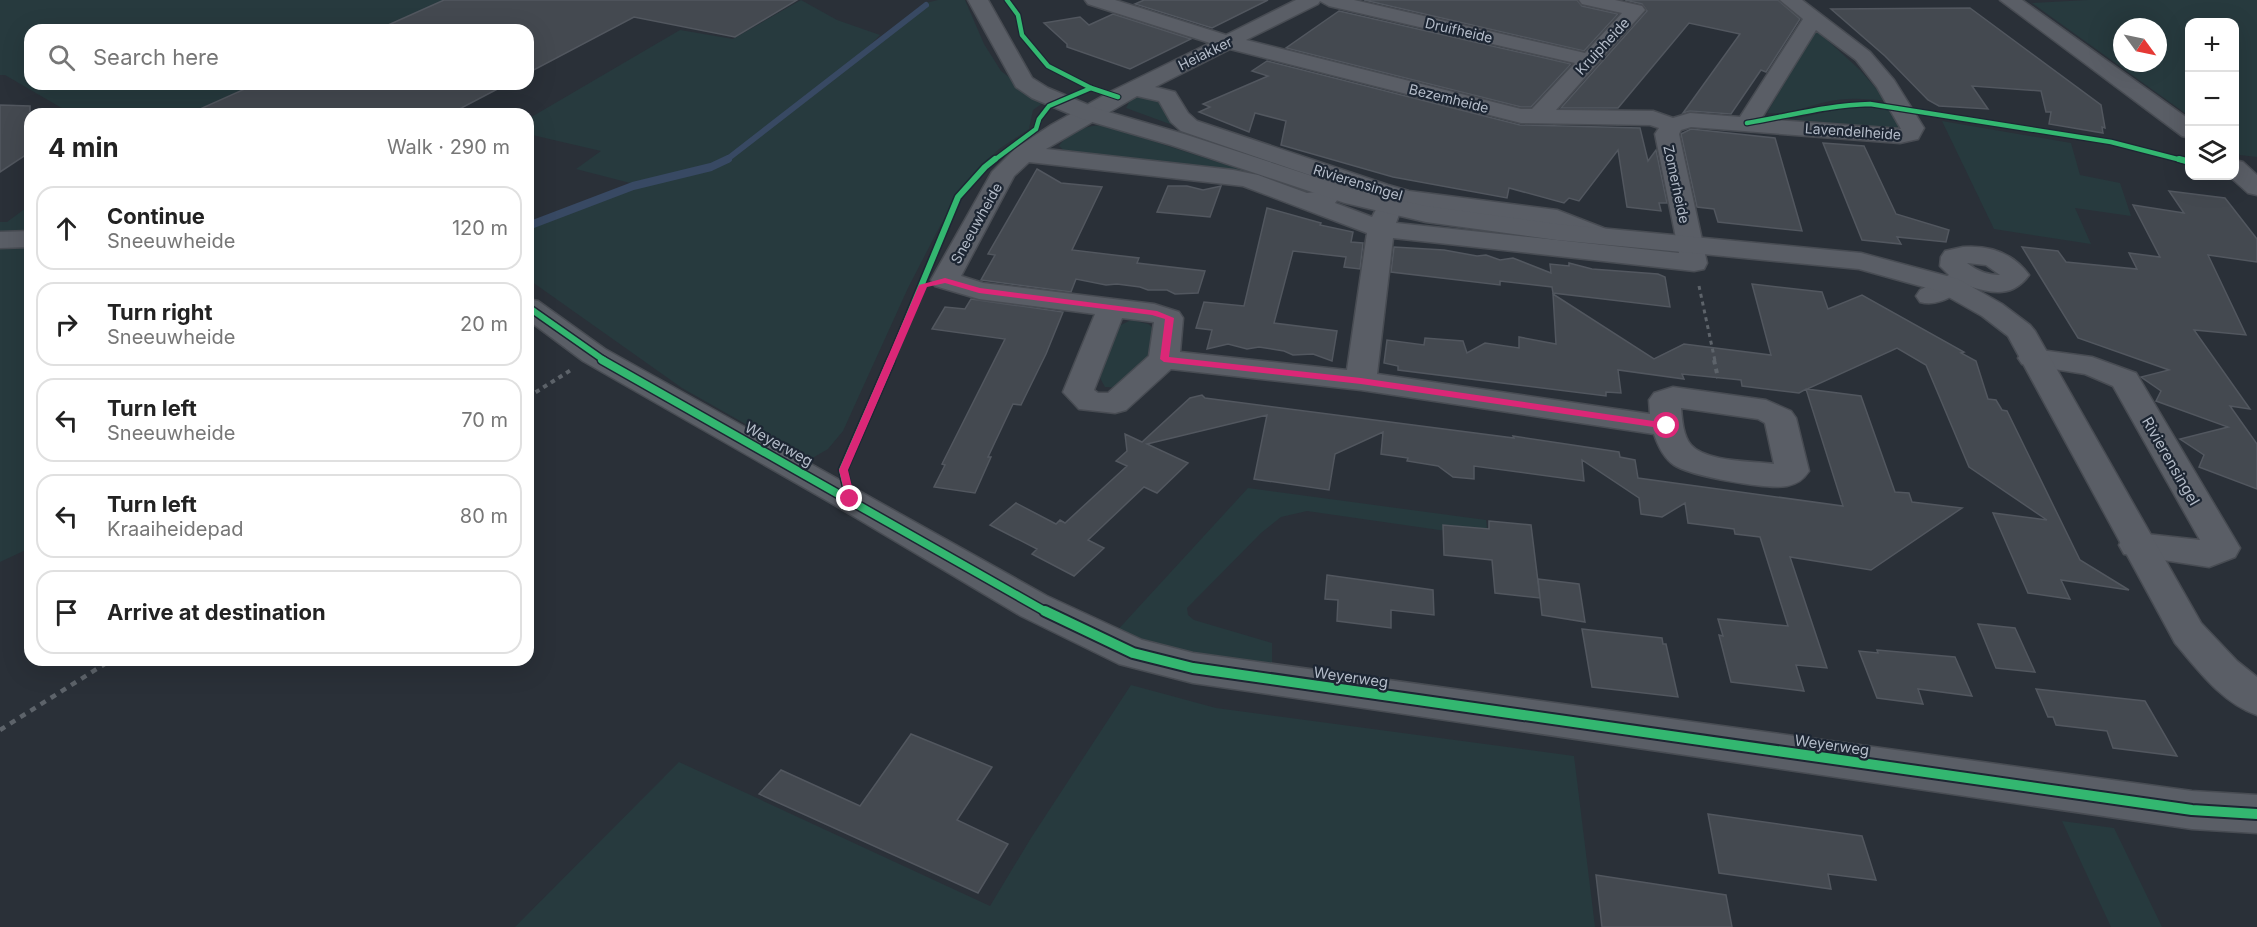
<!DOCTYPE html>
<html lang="en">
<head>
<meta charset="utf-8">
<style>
  body { margin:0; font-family:Inter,sans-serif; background:#f6f6f6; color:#222 }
  .controls { position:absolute; right:18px; top:18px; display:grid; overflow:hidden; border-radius:12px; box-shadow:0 6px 24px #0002 }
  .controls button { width:54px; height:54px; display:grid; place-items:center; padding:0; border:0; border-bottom:2px solid #e0e0e0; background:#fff; color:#222; font:30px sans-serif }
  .compass { position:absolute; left:2113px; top:18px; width:54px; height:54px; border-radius:50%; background:#fff; box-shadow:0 6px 24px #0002; rotate:123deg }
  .stop { position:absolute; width:18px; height:18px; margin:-14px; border:4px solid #db2777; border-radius:50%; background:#fff }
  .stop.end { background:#db2777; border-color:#fff; box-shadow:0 2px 6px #0008 }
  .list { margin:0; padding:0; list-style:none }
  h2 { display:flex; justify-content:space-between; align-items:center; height:78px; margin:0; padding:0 24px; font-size:26px }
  h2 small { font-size:20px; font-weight:400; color:#767676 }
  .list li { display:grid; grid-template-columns:39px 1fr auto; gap:18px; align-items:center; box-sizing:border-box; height:84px; margin:0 12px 12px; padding:0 12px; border:2px solid #e0e0e0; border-radius:18px }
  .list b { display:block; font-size:22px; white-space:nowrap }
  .list p { margin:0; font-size:20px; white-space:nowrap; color:#767676 }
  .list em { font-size:20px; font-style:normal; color:#767676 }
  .icon { flex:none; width:33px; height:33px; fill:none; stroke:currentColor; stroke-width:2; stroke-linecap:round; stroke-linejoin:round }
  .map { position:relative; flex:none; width:2257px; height:927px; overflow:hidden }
  .search { position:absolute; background:#fff; box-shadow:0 6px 24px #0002; left:24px; top:24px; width:510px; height:66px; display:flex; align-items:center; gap:15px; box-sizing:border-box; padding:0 21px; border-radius:18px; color:#767676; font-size:22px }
  .panel { position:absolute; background:#fff; box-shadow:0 6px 24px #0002; left:24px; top:108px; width:510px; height:558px; border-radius:18px }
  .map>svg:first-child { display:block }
  .green { fill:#273a3e; fill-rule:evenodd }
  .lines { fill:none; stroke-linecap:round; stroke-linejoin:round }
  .stream-far1 { stroke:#384963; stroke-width:6 }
  .stream { stroke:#384963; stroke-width:8 }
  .building { fill:#444950; stroke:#52575f; stroke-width:1.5 }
  .minor-casing { stroke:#484c53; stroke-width:3 }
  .tertiary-casing { stroke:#484c53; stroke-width:3 }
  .path-far2 { stroke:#5d636a; stroke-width:3; stroke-dasharray:4 4; stroke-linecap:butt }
  .path-far1 { stroke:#5d636a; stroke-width:4; stroke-dasharray:4.5 4.5; stroke-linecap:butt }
  .path { stroke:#5d636a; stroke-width:4.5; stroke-dasharray:6 6; stroke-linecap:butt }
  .minor { fill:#5a5e66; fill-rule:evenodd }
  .tertiary { fill:#5a5e66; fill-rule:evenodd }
  .cycleway-far3-casing { stroke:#1d2633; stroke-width:7 }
  .cycleway-far2-casing { stroke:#1d2633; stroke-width:9 }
  .cycleway-far1-casing { stroke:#1d2633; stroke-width:11 }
  .cycleway-casing { stroke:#1d2633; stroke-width:14 }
  .cycleway-far3 { stroke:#33b770; stroke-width:4.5 }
  .cycleway-far2 { stroke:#33b770; stroke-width:6 }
  .cycleway-far1 { stroke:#33b770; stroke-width:8 }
  .cycleway { stroke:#33b770; stroke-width:10 }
  .route { fill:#db2777 }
  .labels { text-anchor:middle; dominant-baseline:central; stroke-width:4.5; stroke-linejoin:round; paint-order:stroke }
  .far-street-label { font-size:14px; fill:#b4bcc9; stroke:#1d2633 }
  .street-label { font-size:15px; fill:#b4bcc9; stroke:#1d2633 }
</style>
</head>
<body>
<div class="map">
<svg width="2257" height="927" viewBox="0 0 2257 927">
  <rect width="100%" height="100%" fill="#2a3038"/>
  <g class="green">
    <path d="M0 0H447L379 30H30V84H255L206 106 236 114H72L5 75H0Z"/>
    <path d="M801 0 837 20 880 35 864 51 926 3 938 0H965L984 44 1001 71 1043 103 1033 110 1029 129 999 149 975 172 940 226 908 288 843 431 828 449 809 460 682 388 528 279V226L638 185 576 169 601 151 528 134V119L680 30 733 39Z"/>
    <path d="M2088 0H2257V157L2240 155 2235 149 2234 22H2190L2189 116 2032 3ZM2122 27H2158V63H2122Z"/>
    <path d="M1815 29 1860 70 1887 101C1867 99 1846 97 1826 102 1805 107 1788 115 1767 113Z"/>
    <path d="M1143 94C1159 96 1168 116 1178 127L1126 108 1132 97Z"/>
    <path d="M1871 105 1892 108 1904 131 1778 121C1810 118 1839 106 1871 105Z"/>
    <path d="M1942 121 2071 143 2080 175 2120 183 2131 216 2075 208 2091 244 1994 229Z"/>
    <path d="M1103 125 1267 178 1068 154 1059 146C1069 131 1085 126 1103 125Z"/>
    <path d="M30 205V232H0V222H7Z"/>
    <path d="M30 247V548L0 562V248Z"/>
    <path d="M1131 320 1148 324 1157 331 1144 366 1121 388 1105 387 1100 378 1119 326Z"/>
    <path d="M1248 488 1486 520 1488 537 1307 511 1281 517 1261 533 1187 608 1188 615 1194 620 1272 643V669L1187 657 1114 634Z"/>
    <path d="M1131 685 1216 708 1574 756 1595 927H515L679 762 990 906 1031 838Z"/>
    <path d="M2062 821 2114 828 2162 927H2111Z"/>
  </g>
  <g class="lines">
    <path class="stream-far1" d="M725 161 926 5"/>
    <path class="stream" d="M528 226 633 186 711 167 728 159"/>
  </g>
  <g class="building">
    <path d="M444 0H797L735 37 634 17 528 73V30H377Z"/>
    <path d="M1144 0H1268L1212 28 1135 4Z"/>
    <path d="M1364 0H1577L1582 6 1618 14 1584 51Z"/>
    <path d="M1625 0H1778L1800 19 1766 72 1761 70 1731 114 1690 111 1683 113 1740 34 1689 23 1618 108H1561L1647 11 1642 4Z"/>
    <path d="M1970 8 2101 105 2105 128 2102 127 2103 133 2049 124 2051 112H2046L2041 91 1972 86 1988 109 1939 106 1928 100 1885 56 1831 9Z"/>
    <path d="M1339 11 1571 64 1531 107H1521L1286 48Z"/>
    <path d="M1113 14 1191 39 1130 69 1067 47V44L1044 23 1080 17 1089 25Z"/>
    <path d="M1267 61 1520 125 1640 128 1648 161 1656 150 1667 203H1659L1661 211 1627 207 1618 150 1579 201 1569 198 1564 203 1509 188 1507 198 1393 177 1281 145 1286 121 1255 113 1249 132 1199 112 1210 107 1203 104 1268 76 1252 71Z"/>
    <path d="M256 84H507L450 114H189Z"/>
    <path d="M0 105 30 106V152L0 172Z"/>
    <path d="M1691 129 1775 138 1802 231 1718 222 1714 209 1697 207 1681 134Z"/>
    <path d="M1823 143 1864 146 1896 214 1949 230 1946 242 1897 237 1901 244 1862 240Z"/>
    <path d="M1037 169 1061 183 1102 187 1072 250 1139 258 1137 263 1205 271 1198 293 1175 294 1167 290H1148L1140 287 1117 284 1106 285 1076 279 1071 292 981 280 995 255 988 254Z"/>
    <path d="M1168 186H1187L1203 190 1221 186 1210 217 1157 212Z"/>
    <path d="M2169 191 2225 198 2257 239V262L2208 255 2246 335 2194 330 2250 409 2230 406 2257 444V489L2199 467 2204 455 2180 439 2228 427 2156 401 2161 391 2141 377 2169 370 2078 338 2022 247 2058 251 2066 262 2137 269 2129 253 2160 257 2133 205 2184 213Z"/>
    <path d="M1267 208 1321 223 1320 225 1353 232 1351 242 1363 243 1360 269 1344 267 1346 257 1293 251 1274 323 1337 331 1332 361 1313 354 1293 355 1284 351 1259 347 1247 349 1228 344 1207 349 1212 330 1196 328 1204 302 1244 306Z"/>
    <path d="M1394 247 1444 250 1477 256 1486 255 1500 260 1513 258 1551 273 1550 264 1569 266V263L1592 269 1658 274 1665 277 1670 307 1553 293 1552 287 1500 281V285L1391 272Z"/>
    <path d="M1752 284 1822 292 1828 309 1862 295 1964 352 1961 353 1976 361 1988 399 1996 400 2002 410 2007 411 2080 560 2129 590 2061 580 2070 599 2028 593 1993 513 2047 520 1969 467 1926 365 1897 348 1807 389 1861 396 1895 492 1909 493 1912 502 1962 508 1871 570 1790 557 1827 668 1796 665 1804 691 1731 682 1719 635 1723 636 1718 619 1788 626 1760 537 1735 534 1734 529 1688 523 1685 503 1662 517 1641 514 1639 498 1582 460 1584 481 1474 466V479L1453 477 1438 466 1407 461 1408 458 1381 454 1383 432 1335 454 1329 490 1254 479 1267 415 1147 444 1188 463 1157 493 1144 487 1088 540 1104 548 1074 576 1032 554 1037 549 990 525 1016 503 1056 524 1060 520 1065 523 1127 466 1116 461 1127 451 1125 434 1142 442 1190 398 1202 395 1205 398 1514 438 1513 436 1619 452 1620 457 1635 460 1638 478 1843 506 1806 389 1799 393 1742 386 1741 380 1682 374 1684 379 1618 370 1621 393 1606 392V396L1398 370V366L1384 363 1387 340 1424 345 1425 338 1463 341 1467 353 1485 343 1519 348V337L1556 344 1553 294 1654 359 1684 344 1771 355Z"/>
    <path d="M971 299 1063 312 1046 354 1021 405 1013 404 988 457H991L975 493 934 487 945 465 942 464 1005 339 932 329 945 307 965 309Z"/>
    <path d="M1489 521 1531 525 1540 598 1495 593 1492 560 1444 555 1443 525 1489 529Z"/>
    <path d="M1327 575 1433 590 1434 615 1391 610V628L1337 621 1338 600 1325 599Z"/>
    <path d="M1538 579 1579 584 1585 622 1542 615Z"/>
    <path d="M1978 624 2015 628 2035 672 1996 668Z"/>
    <path d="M1582 629 1662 638 1663 644H1666L1678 697 1592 687Z"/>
    <path d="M1877 650 1955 657 1972 696 1918 689 1923 704 1877 698 1859 651 1878 653Z"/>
    <path d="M2036 689 2145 701 2177 756 2113 748 2107 731 2056 725 2053 717H2048Z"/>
    <path d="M911 734 992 767 957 820 1008 844 978 893 759 794 781 770 860 806Z"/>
    <path d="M1708 814 1862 836 1876 880 1828 874 1831 889 1719 873Z"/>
    <path d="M1596 875 1726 895 1732 927H1602Z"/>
  </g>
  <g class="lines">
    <g class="minor-casing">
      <g id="minor">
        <path d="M1085 0H1115L1226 35 1296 0H1354L1585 53 1622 13 1582 4 1579 0H1615L1642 6 1645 10 1556 110 1653 111 1673 118 1690 113 1740 117 1803 19 1780 0H1802L1870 52 1894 80 1924 128 1918 139 1900 143 1691 127 1681 130 1679 134 1707 263 1704 269 1694 271 1393 238 1377 374 1650 414 1649 400 1654 393 1673 387 1766 400 1791 411 1796 418 1809 471C1803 480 1797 484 1787 486 1767 490 1690 476 1674 465 1664 458 1658 446 1654 434L1361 390 1171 369 1126 410 1115 413 1079 409 1063 392 1095 314 979 299 935 286 931 280 992 172 1015 149 1051 125 1110 92 1210 43 1088 4ZM1320 1 1329 6 1575 63 1532 109H1521L1246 40 1318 4ZM1816 30 1856 60 1877 87 1901 129 1761 119ZM1230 49 1521 123 1650 125 1659 128 1655 134 1679 253 1396 223 1401 209 1397 204 1388 201 1379 204 1372 217 1335 203 1338 199 1334 194 1325 191 1307 193 1258 175 1233 170 1046 149 1137 96 1159 101 1171 122 1181 131 1371 196 1409 205 1551 225 1588 241 1597 243 1606 241 1610 235 1606 229 1557 210 1409 191 1388 185 1197 121 1188 113 1175 92 1155 87ZM1029 162 1243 186 1367 233 1347 370 1180 352 1183 318 1179 312 1154 304 983 283 961 276 1014 176ZM1122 318 1154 322 1149 356 1108 393H1098L1094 390ZM1681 408 1758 419 1765 423 1774 464C1752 461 1706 462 1691 445 1683 436 1682 419 1681 408Z"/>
        <path d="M2000 0H2022L2190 120V138L2182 136Z"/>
        <path d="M2234 160 2243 162 2257 175V195L2248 193 2229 176H2234Z"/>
        <path d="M30 231V247L0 248V232Z"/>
        <path d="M1963 247C1989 245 2013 253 2029 275 2013 297 1993 294 1969 286 1953 295 1939 307 1920 302L1916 296 1920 290 1949 275 1940 266 1941 257 1945 251ZM1967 263 1986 265 2000 275C1987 275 1977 271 1967 263Z"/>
        <path d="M528 299 538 301 605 349 1047 596 1142 640 1193 653 2192 791 2257 795V833L2192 829 1193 683 1119 664 1021 616 838 507 583 361 528 320Z"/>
        <path d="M2033 349 2092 357 2136 373 2240 548 2235 557 2209 567 2124 554 2119 545 2124 536 2137 533 2200 540 2113 386 2085 374 2022 364 2018 358 2022 352Z"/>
      </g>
    </g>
    <g class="tertiary-casing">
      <path id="tertiary" d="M968 0H988L1032 78 1048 88 1098 109 1184 134 1361 192 1426 206 1557 224 1861 253 1958 279 2002 304 2030 325 2035 331 2201 623 2237 661 2257 677V715C2222 703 2198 670 2175 643L2008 336 1982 316 1938 291 1859 269 1557 240 1426 222 1345 203 1171 145 1082 119 1032 98 1016 87Z"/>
    </g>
    <path class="path-far2" d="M1699 286 1715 361"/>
    <g class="path-far1">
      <path d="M1714 360 1718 378"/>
      <path d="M528 397 571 370"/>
    </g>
    <path class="path" d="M0 730 111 660"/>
    <use href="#minor" class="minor"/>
    <use href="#tertiary" class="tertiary"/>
    <g class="cycleway-far3-casing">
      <g id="cycleway-far3">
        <path d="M1007 0 1018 15 1022 35 1048 66 1091 88 1118 97"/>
        <path d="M1747 123C1788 116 1829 105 1870 104L2111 142 2185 161"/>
        <path d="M993 161 1036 129 1039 119 1049 106 1091 88"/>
      </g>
    </g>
    <g class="cycleway-far2-casing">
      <g id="cycleway-far2">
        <path d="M2179 159 2190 162"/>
        <path d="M528 307 605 361"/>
        <path d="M890 361 958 197 985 167 995 159"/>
      </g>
    </g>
    <g class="cycleway-far1-casing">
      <g id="cycleway-far1">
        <path d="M602 360 1048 613"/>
        <path d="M850 499 843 470 891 360"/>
      </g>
    </g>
    <g class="cycleway-casing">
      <path id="cycleway" d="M1045 611 1133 653 1193 668 2192 810 2257 814"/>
    </g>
    <use href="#cycleway-far3" class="cycleway-far3"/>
    <use href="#cycleway-far2" class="cycleway-far2"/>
    <use href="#cycleway-far1" class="cycleway-far1"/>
    <use href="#cycleway" class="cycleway"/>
  </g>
  <path class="route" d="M945 278 980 288 1157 311 1174 318 1169 357 1361 378 1667 423 1672 426 1667 429 1361 384 1164 362 1160 359 1165 319 1152 315 979 293 945 283 927 287 848 470 855 499 854 502H847L839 470 919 285Z"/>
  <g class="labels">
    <g class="far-street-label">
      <text transform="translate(1459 30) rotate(13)">Druifheide</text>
      <text transform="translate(1602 46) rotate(-47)">Kruipheide</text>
      <text transform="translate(1205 53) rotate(-26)">Heiakker</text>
      <text transform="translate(1449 98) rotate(14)">Bezemheide</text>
      <text transform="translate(1853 131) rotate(4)">Lavendelheide</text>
      <text transform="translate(1358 182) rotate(17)">Rivierensingel</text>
      <text transform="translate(1677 184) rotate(78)">Zomerheide</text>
      <text transform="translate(976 223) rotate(-61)">Sneeuwheide</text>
    </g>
    <g class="street-label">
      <text transform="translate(779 444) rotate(29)">Weyerweg</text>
      <text transform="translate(2171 461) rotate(60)">Rivierensingel</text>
      <text transform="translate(1351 677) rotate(8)">Weyerweg</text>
      <text transform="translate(1832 745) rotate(8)">Weyerweg</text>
    </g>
  </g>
</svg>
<div class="controls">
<button>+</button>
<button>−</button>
<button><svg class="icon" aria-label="layers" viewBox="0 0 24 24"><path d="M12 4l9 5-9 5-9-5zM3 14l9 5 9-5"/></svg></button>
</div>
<svg class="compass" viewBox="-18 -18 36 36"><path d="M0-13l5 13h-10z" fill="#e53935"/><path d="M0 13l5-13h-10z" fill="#767676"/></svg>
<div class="stop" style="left:1667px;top:426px"></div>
<div class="stop end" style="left:850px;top:499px"></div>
<div class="search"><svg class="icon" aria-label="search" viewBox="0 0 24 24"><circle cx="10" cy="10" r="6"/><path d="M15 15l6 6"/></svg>Search here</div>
<section class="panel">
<h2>4 min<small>Walk · 290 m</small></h2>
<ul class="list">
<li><svg class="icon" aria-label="ahead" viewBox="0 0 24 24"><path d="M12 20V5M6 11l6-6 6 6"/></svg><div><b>Continue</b><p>Sneeuwheide</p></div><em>120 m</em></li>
<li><svg class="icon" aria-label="right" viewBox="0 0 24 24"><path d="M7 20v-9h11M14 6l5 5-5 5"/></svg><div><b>Turn right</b><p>Sneeuwheide</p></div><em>20 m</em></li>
<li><svg class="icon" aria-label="left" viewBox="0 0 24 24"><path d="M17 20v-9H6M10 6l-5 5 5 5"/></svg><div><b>Turn left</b><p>Sneeuwheide</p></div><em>70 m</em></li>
<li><svg class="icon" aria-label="left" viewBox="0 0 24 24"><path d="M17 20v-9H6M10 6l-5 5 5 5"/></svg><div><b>Turn left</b><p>Kraaiheidepad</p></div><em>80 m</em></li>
<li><svg class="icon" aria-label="arrive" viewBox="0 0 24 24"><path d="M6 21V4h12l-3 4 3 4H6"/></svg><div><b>Arrive at destination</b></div></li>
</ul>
</section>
</div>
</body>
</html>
